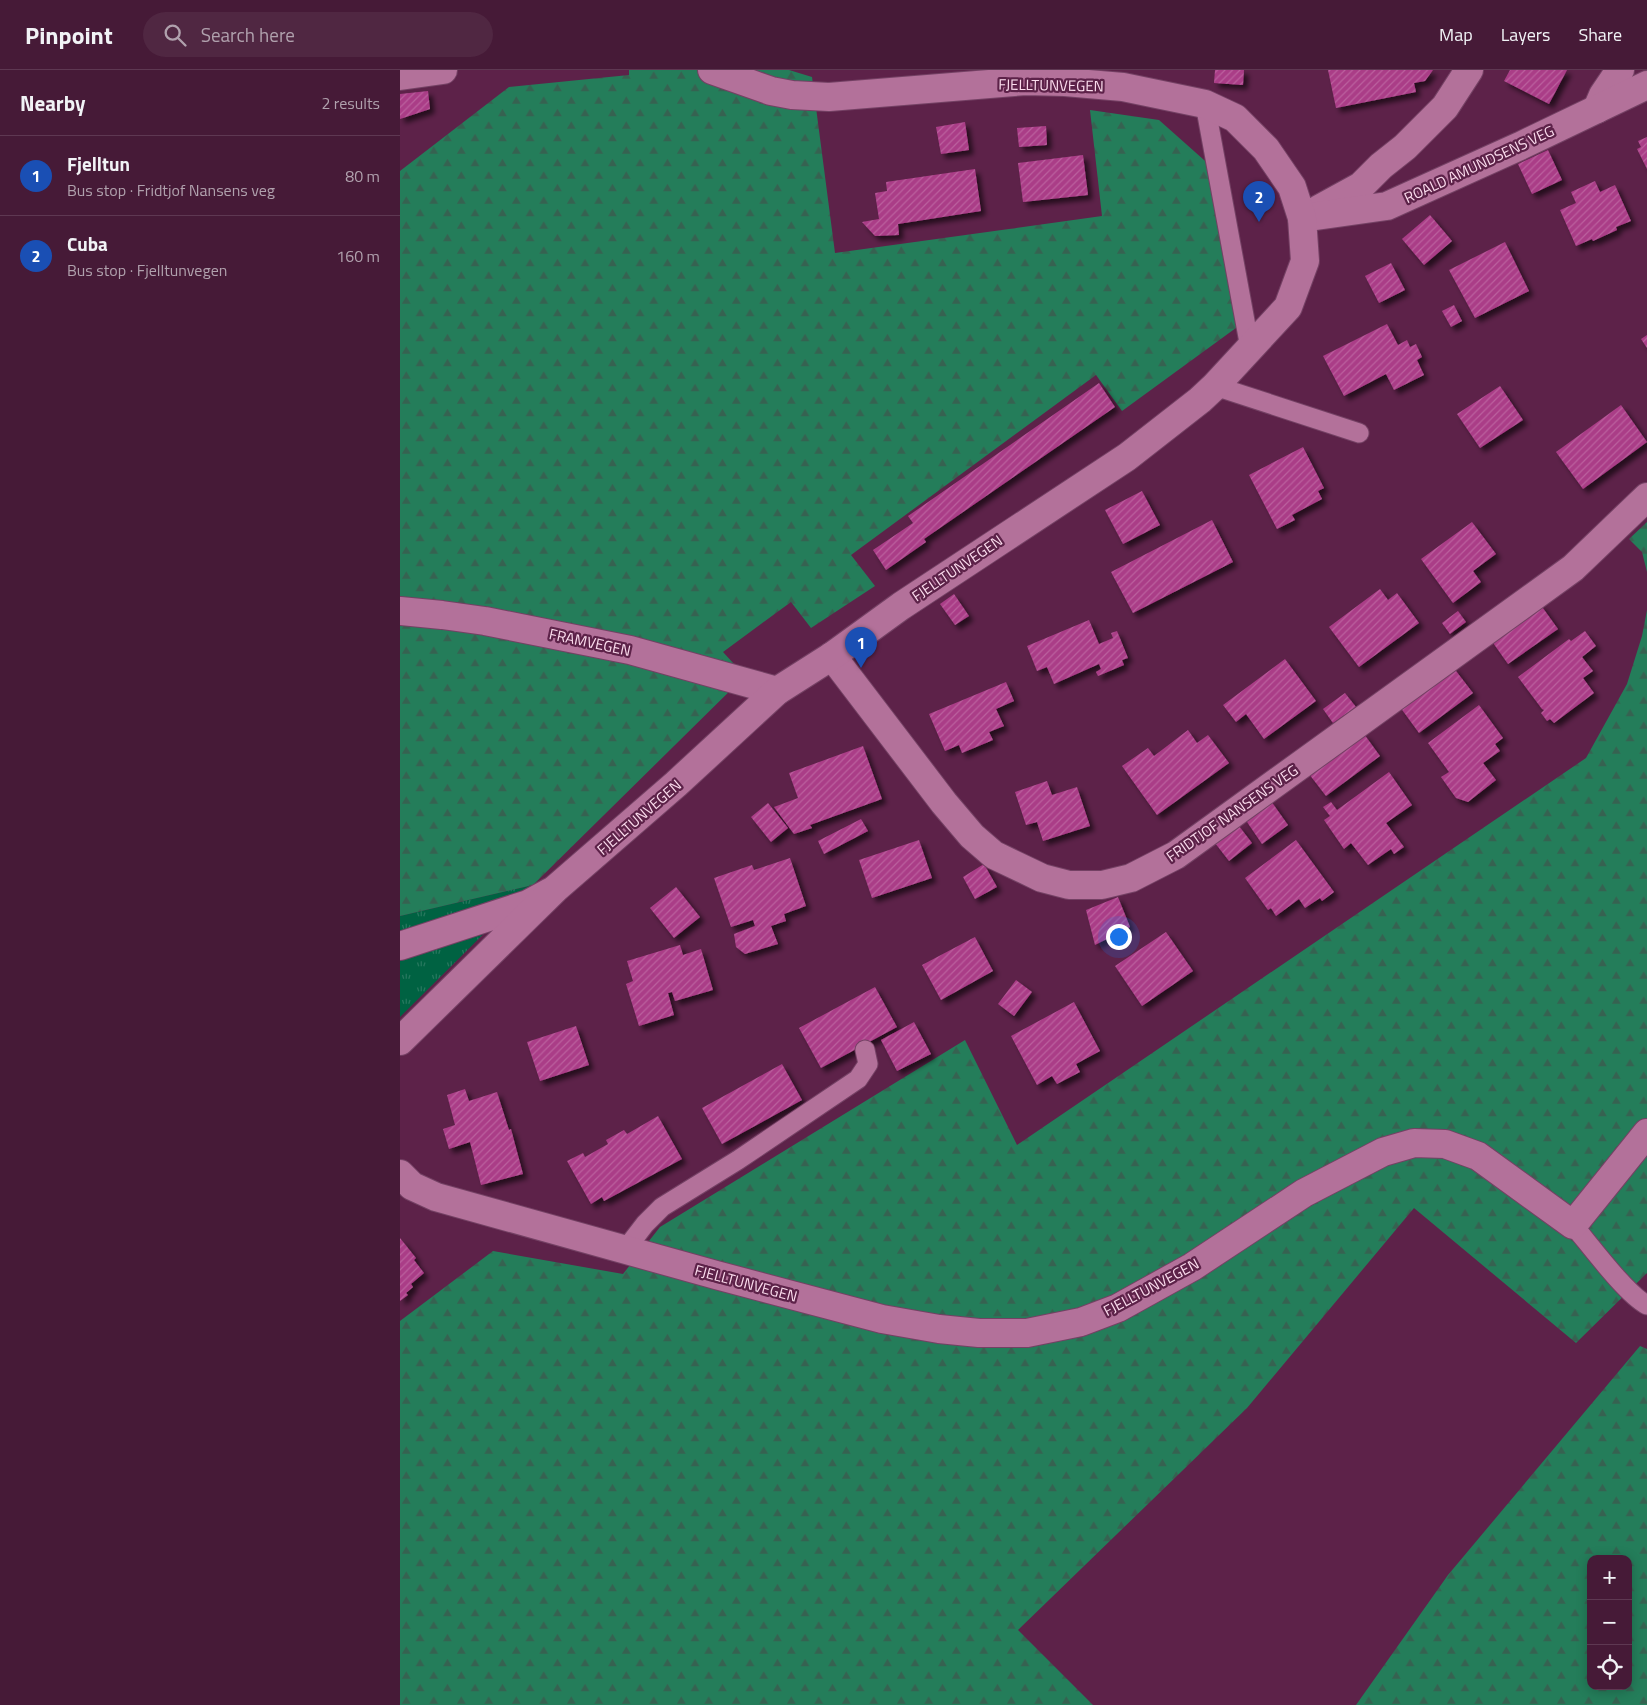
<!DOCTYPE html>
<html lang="en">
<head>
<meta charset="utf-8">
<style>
  body { margin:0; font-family:"Titillium Web",sans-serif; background:#502742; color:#f1f3f6 }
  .controls { position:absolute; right:15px; bottom:15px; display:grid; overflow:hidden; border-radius:10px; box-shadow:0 2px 12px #0003 }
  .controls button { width:45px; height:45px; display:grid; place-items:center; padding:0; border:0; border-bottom:1px solid #5e3852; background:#461a37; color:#f1f3f6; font:25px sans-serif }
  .you { position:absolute; left:718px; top:866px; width:18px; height:18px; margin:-12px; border:4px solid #fff; border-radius:50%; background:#1a73e8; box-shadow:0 0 0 8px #1a73e833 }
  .badge { display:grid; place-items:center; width:32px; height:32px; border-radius:50%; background:#1a73e8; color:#fff; font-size:16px; font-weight:700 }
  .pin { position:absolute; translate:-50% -41px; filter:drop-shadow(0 1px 2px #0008) }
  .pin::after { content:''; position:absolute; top:26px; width:18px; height:15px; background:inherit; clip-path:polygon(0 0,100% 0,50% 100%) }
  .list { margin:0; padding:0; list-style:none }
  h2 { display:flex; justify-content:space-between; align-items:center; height:65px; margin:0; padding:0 20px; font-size:21px }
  h2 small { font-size:16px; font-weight:400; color:#b0a1ad }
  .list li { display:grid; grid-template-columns:32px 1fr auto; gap:15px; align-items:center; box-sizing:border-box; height:80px; padding:0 20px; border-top:1px solid #5e3852 }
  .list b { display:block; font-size:19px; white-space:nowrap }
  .list p { margin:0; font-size:16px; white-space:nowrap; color:#b0a1ad }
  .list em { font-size:16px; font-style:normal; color:#b0a1ad }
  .icon { flex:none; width:28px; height:28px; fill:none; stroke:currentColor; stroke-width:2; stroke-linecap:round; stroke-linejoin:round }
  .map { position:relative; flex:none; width:1247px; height:1635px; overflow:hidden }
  header { display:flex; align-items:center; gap:30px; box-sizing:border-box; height:70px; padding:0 25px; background:#461a37; border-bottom:1px solid #5e3852 }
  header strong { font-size:24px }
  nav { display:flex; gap:28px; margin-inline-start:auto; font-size:18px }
  .search { width:350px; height:45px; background:#502742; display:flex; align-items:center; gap:12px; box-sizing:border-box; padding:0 18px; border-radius:28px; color:#b0a1ad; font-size:19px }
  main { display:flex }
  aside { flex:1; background:#461a37 }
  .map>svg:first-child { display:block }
  .grass { fill:url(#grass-tufts) }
  .forest { fill:url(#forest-firs); fill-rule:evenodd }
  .building { fill:url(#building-hatch); filter:url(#shadow) }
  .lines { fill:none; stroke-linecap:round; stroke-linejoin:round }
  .service-casing { stroke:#744164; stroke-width:21 }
  .minor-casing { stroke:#744164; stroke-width:30 }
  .tertiary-casing { stroke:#744164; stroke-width:30 }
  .service { stroke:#b3719a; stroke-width:19 }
  .minor { stroke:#b3719a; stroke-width:28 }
  .tertiary { stroke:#b3719a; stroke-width:28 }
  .labels { text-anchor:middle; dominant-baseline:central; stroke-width:4.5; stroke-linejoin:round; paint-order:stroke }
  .street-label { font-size:15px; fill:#fcddee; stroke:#5d2249 }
</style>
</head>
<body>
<header>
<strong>Pinpoint</strong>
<div class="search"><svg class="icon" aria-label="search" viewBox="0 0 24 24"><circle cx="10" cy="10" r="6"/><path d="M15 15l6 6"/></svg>Search here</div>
<nav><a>Map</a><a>Layers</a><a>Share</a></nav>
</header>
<main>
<aside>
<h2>Nearby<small>2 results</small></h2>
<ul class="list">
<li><span class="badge" style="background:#1a4fb4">1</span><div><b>Fjelltun</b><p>Bus stop · Fridtjof Nansens veg</p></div><em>80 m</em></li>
<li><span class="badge" style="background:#1a4fb4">2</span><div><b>Cuba</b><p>Bus stop · Fjelltunvegen</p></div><em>160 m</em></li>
</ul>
</aside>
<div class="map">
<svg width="1247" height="1635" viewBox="0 0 1247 1635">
  <defs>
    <pattern id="grass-tufts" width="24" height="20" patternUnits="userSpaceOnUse" patternTransform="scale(1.25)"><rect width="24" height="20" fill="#006242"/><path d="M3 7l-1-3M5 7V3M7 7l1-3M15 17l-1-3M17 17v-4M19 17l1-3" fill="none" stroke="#26785e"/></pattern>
    <pattern id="forest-firs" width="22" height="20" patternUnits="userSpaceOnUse" patternTransform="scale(1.25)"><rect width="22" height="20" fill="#247d5a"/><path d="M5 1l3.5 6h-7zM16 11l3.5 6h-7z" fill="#366251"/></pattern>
    <pattern id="building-hatch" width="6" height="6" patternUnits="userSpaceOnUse" patternTransform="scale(1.25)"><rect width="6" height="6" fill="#aa3c87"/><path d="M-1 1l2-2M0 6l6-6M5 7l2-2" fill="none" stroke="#bb619e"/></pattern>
    <filter id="shadow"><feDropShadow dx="4.5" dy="4.5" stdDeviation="2.5" flood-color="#0009"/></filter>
  </defs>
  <rect width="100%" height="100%" fill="#5d2249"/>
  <path class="grass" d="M133 815 0 947V846Z"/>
  <g class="forest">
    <path d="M229 0H389L412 7 435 183 702 146 690 40 759 50 813 98 840 255 722 341 696 305 451 485 475 516 411 558 391 532 323 582 345 606 133 815 0 846V101L109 17 229 5Z"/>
    <path d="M1247 452V502L1242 482 1229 469Z"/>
    <path d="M1247 540V1203L1176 1273 1014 1138 847 1338 618 1560 693 1635H0V1251L93 1181 223 1204 260 1157 565 970 617 1075 1186 688 1227 614 1242 566Z"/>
    <path d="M1240 1276 1247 1279V1635H956L1048 1505ZM1191 1489H1228V1616H1191Z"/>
  </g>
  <g class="building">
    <path d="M815 0H844L843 15 814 13Z"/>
    <path d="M928 0H1033L1025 11 1014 13 1016 22 936 38Z"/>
    <path d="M1110 0H1167L1149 34 1104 11Z"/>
    <path d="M28 21 30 39 0 49V24Z"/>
    <path d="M565 52 569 80 541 84 536 57Z"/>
    <path d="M646 56 647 75 619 77 617 58Z"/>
    <path d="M1247 67V99L1237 79 1241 77 1238 71Z"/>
    <path d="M1148 80 1162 110 1132 124 1118 94Z"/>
    <path d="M683 85 688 125 623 132 618 93Z"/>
    <path d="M575 99 581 141 498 154 499 165 475 166 462 152 479 149 475 123 487 121 486 112Z"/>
    <path d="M1195 111 1200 122 1215 115 1231 151 1216 157 1217 160 1193 171 1192 169 1176 176 1160 140 1176 133 1171 122Z"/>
    <path d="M1030 145 1052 171 1024 195 1002 169Z"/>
    <path d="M1105 172 1129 221 1075 248 1049 200Z"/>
    <path d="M991 193 1005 220 979 233 965 206Z"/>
    <path d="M1054 235 1062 251 1051 257 1042 241Z"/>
    <path d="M987 254 998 275 1007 270 1010 277 1016 274 1022 287 1017 290 1024 305 994 320 986 304 944 326 923 286Z"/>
    <path d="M1247 265V278L1241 269Z"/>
    <path d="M699 313 715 337 524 469 526 472 486 500 473 480 513 453 508 446Z"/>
    <path d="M1100 316 1123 350 1080 378 1057 344Z"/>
    <path d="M1221 335 1247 372 1183 419 1156 382Z"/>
    <path d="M903 377 924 418 918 421 922 429 892 445 895 450 877 459 849 405Z"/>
    <path d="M742 421 760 455 723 474 705 440Z"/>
    <path d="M812 450 833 492 733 543 711 502Z"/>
    <path d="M1072 452 1096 484 1073 501 1081 512 1053 533 1021 489Z"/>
    <path d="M980 519 988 530 997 523 1019 553 959 597 929 557Z"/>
    <path d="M554 524 569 546 555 555 540 534Z"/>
    <path d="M1140 534 1158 559 1108 594 1091 570Z"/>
    <path d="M1058 541 1066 552 1050 564 1042 553Z"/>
    <path d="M689 550 699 574 713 568 711 563 717 561 728 588 722 590 724 595 698 606 696 602 701 599 699 594 654 614 647 597 637 601 627 576Z"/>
    <path d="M1185 561 1196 576 1182 587 1193 601 1183 608 1194 623 1154 653 1150 649 1147 651 1141 643 1144 640 1142 639 1118 607 1169 569 1171 571Z"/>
    <path d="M885 589 916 631 864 669 846 644 836 652 823 635Z"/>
    <path d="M1053 597 1073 623 1019 663 1000 637Z"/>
    <path d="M606 612 614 631 596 639 604 656 589 662 593 670 562 683 559 675 545 681 529 644Z"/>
    <path d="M945 623 956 637 933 653 923 639Z"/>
    <path d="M1079 635 1103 668 1095 674 1100 681 1083 693 1096 710 1068 732 1056 728 1041 707 1049 702 1028 673Z"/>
    <path d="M788 660 797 673 808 665 829 693 757 745 722 696 748 678 754 686Z"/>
    <path d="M964 664 980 686 926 726 909 704Z"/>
    <path d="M463 676 482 729 410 755 412 758 394 764 374 737 398 728 389 703Z"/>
    <path d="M989 702 1012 735 986 753 1004 777 994 784 991 779 968 795 951 773 944 779 924 750 930 746 923 737 931 732 937 740Z"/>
    <path d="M647 711 652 725 677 717 690 756 643 771 637 752 626 755 615 722Z"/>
    <path d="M871 731 888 755 862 774 845 749Z"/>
    <path d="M368 733 388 758 371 772 351 747Z"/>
    <path d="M461 749 468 761 424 784 418 771Z"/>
    <path d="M839 756 852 773 829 791 815 773Z"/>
    <path d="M519 770 532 808 472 828 459 790Z"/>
    <path d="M896 770 934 822 922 831 920 828 905 838 899 829 876 846 871 838 868 840 845 808Z"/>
    <path d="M390 788 406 836 384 844 386 851 371 856 378 874 345 884 336 877 334 864 355 856 353 850 331 857 314 808 352 795 354 800Z"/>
    <path d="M584 794 597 817 575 829 563 807Z"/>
    <path d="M276 817 300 847 274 868 250 838Z"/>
    <path d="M718 827 730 857 695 875 686 840Z"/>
    <path d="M766 862 793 901 742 936 715 896Z"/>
    <path d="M575 867 593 901 541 930 522 895Z"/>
    <path d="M280 875 283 885 301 879 313 920 275 931 272 922 268 923 274 945 239 956 226 914 233 911 227 891Z"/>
    <path d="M616 910 632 922 614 946 598 934Z"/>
    <path d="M475 917 497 957 421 998 399 958Z"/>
    <path d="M674 932 700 981 676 994 680 1002 657 1014 652 1006 637 1015 611 966Z"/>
    <path d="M514 952 531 984 497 1001 481 970Z"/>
    <path d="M176 956 189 995 140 1011 127 972Z"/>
    <path d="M382 994 402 1030 322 1074 302 1038Z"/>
    <path d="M65 1019 69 1031 97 1022 109 1060 111 1059 123 1104 81 1115 70 1072 49 1079 43 1059 55 1055 47 1025Z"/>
    <path d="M258 1046 282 1089 204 1131 202 1127 191 1134 167 1091 183 1083 185 1087 208 1074 206 1070 224 1060 227 1064Z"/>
    <path d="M0 1168 16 1188 14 1190 24 1203 11 1214 13 1217 6 1223 8 1225 0 1231Z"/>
  </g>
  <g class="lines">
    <g class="service-casing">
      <g id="service">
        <path d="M805 34 850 278"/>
        <path d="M815 316 959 363"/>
        <path d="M1173 1155C1190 1175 1226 1224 1247 1235"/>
        <path d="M225 1180 245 1154 262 1137 338 1090 458 1009 468 994 465 980"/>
      </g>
    </g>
    <g class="minor-casing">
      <g id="minor">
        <path d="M1197 39 1203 25 1220 0"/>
        <path d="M919 139 961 116 981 96 1005 77 1045 37 1069 0"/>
        <path d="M902 148 987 136 1120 76 1247 15"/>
        <path d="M0 541 42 545 85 551 230 580 377 621"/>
        <path d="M432 586 544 733 572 766 594 785 642 808 669 815H702L731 808 776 785 1173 498 1247 427"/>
        <path d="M0 876 128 834 150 822"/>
        <path d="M0 1104 12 1116 36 1127 316 1205 482 1249 539 1259 579 1263H627L681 1252 718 1238 792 1197 904 1123 983 1082 1014 1073 1045 1074 1078 1086 1173 1155 1247 1063"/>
      </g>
    </g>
    <g class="tertiary-casing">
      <g id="tertiary">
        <path d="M0 6 43 0"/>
        <path d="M0 971 155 819 276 714 377 621 432 586 501 536 727 387 800 330 815 316 888 237 905 191 902 148 892 117 866 79 835 48 805 34 723 17 665 12 626 11 429 27 392 25 371 21 312 0"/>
      </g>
    </g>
    <use href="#service" class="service"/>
    <use href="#minor" class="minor"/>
    <use href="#tertiary" class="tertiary"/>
  </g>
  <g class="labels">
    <g class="street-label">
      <text transform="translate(651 15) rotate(1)">FJELLTUNVEGEN</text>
      <text transform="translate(1079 94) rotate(-25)">ROALD AMUNDSENS VEG</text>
      <text transform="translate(557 498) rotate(-34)">FJELLTUNVEGEN</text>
      <text transform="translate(190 572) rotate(12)">FRAMVEGEN</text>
      <text transform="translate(832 743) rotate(-35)">FRIDTJOF NANSENS VEG</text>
      <text transform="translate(239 747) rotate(-41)">FJELLTUNVEGEN</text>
      <text transform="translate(346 1213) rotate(15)">FJELLTUNVEGEN</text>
      <text transform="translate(751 1217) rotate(-28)">FJELLTUNVEGEN</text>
    </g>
  </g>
</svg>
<div class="controls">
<button>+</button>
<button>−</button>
<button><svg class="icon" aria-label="locate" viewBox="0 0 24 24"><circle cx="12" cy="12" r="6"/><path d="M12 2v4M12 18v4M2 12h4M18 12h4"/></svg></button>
</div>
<div class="you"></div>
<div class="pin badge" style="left:461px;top:598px;background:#1a4fb4">1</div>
<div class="pin badge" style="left:859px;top:152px;background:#1a4fb4">2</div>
</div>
</main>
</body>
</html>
